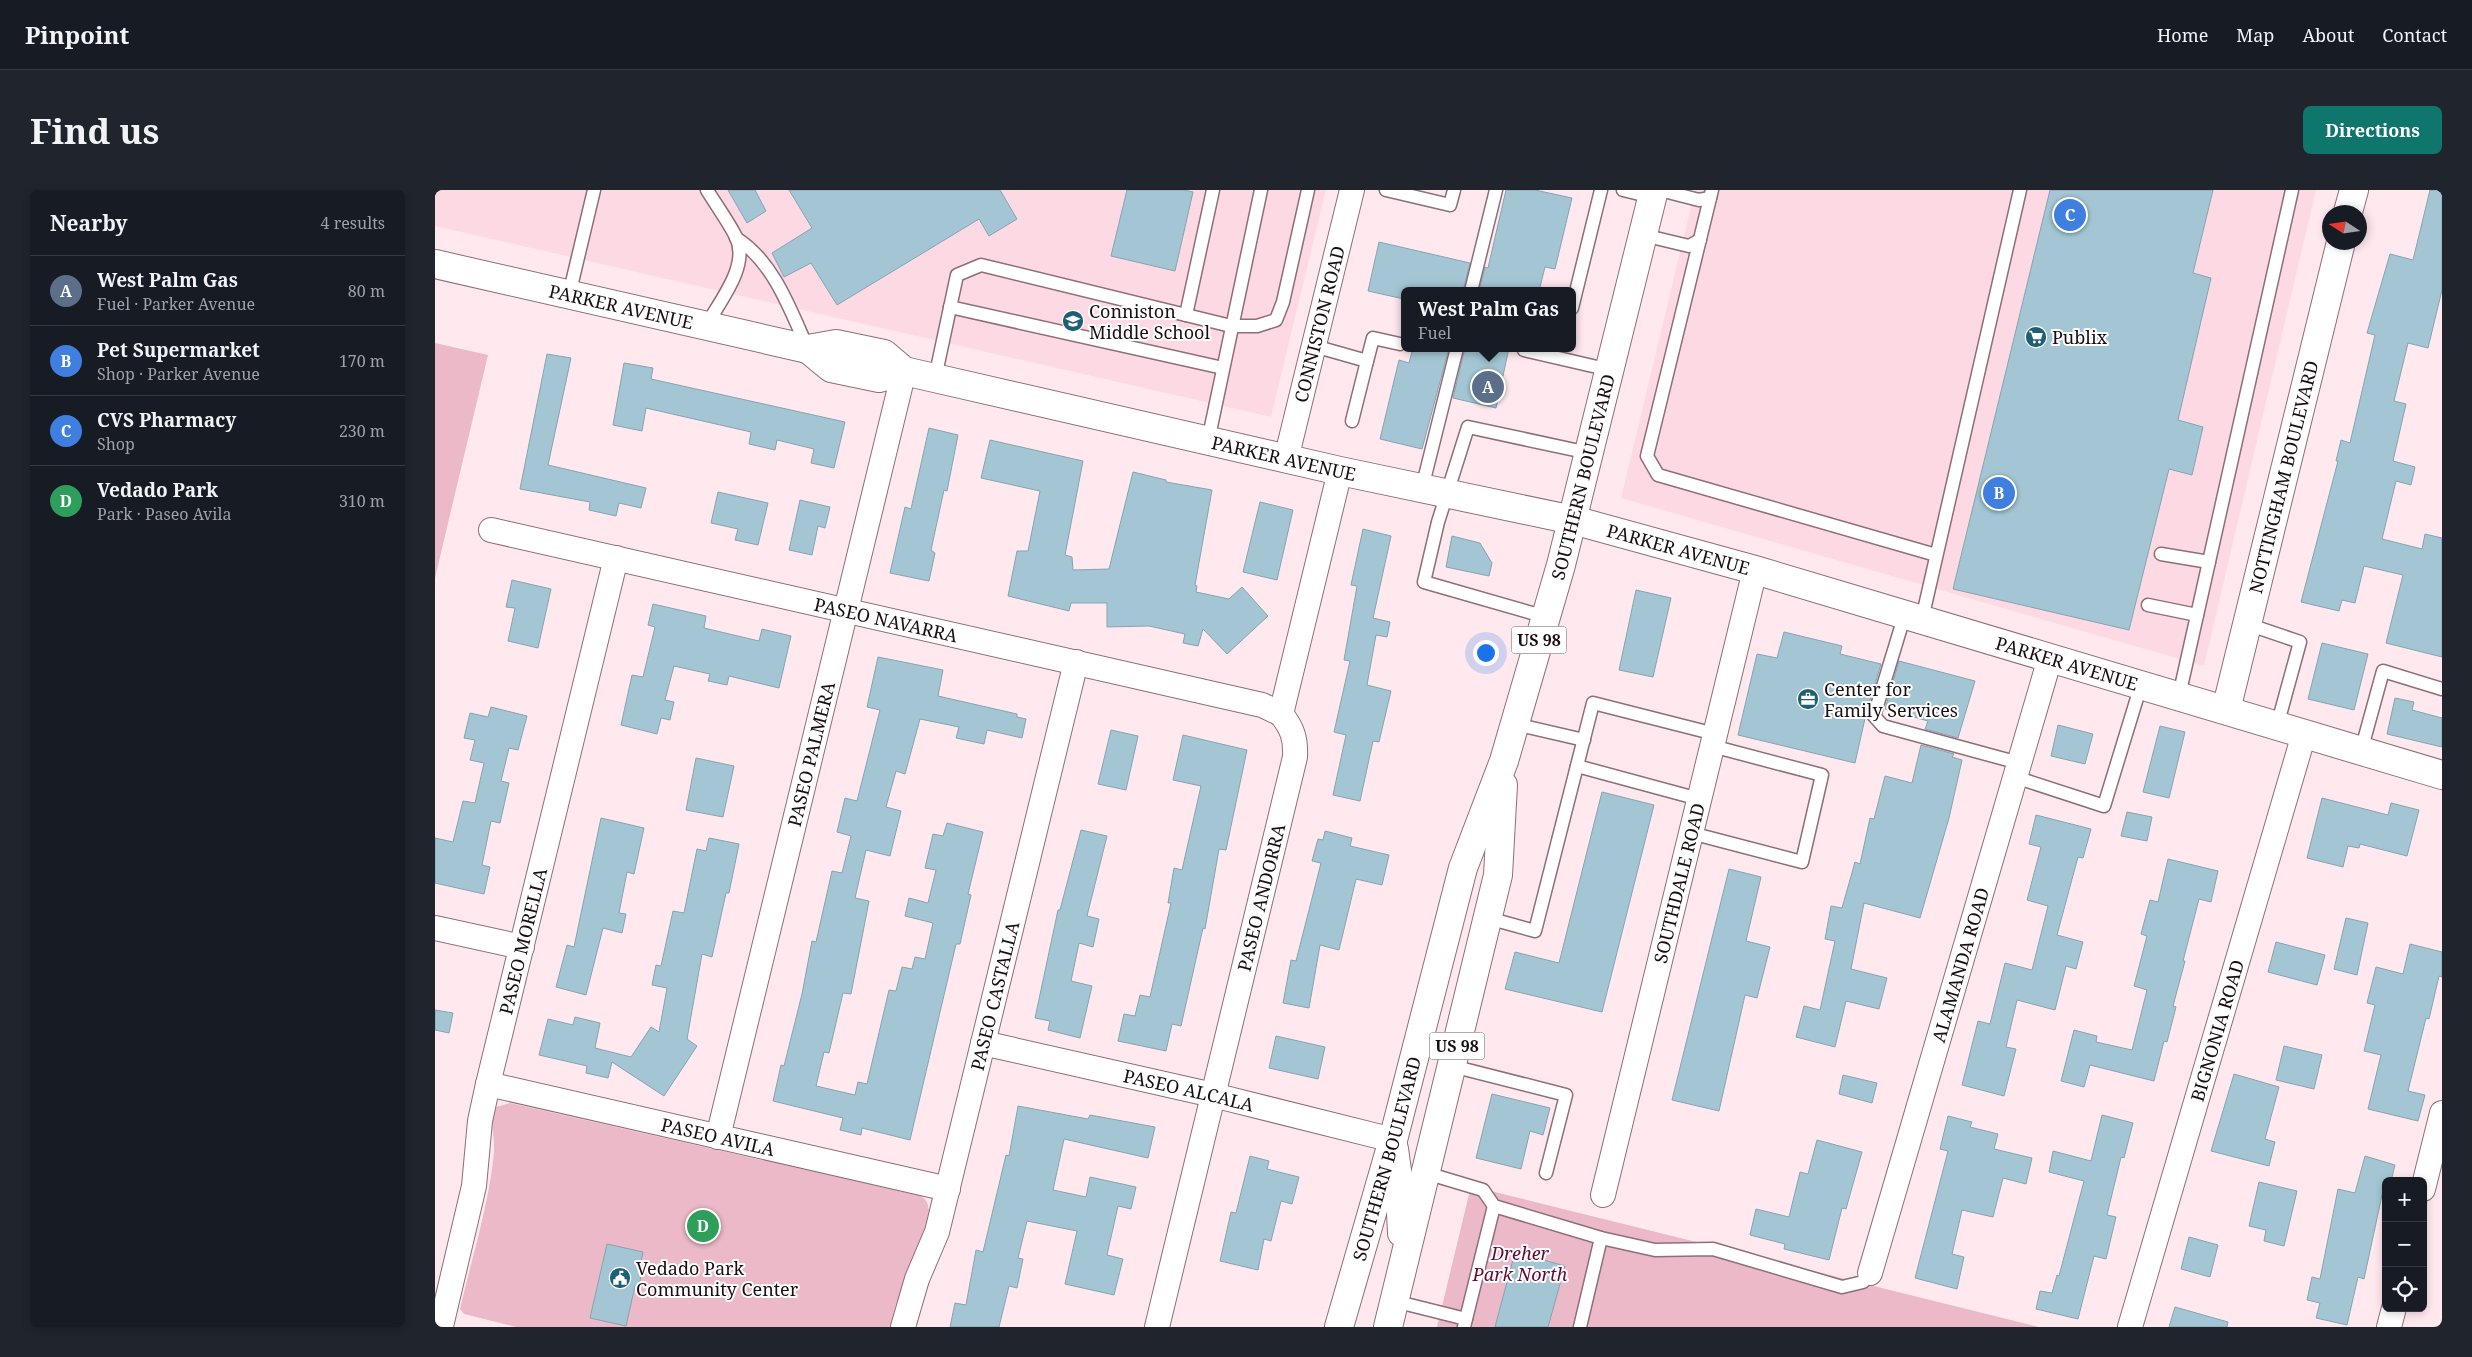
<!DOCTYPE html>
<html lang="en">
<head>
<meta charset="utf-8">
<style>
  body { margin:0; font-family:"Noto Serif",serif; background:#20242c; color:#f1f3f6 }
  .controls { position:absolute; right:15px; bottom:15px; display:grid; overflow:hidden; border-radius:8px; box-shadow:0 2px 8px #0003 }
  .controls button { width:45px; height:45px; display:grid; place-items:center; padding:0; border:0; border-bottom:1px solid #363941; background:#171b24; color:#f1f3f6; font:25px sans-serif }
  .compass { position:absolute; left:1887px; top:15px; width:45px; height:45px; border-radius:50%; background:#171b24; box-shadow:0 2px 8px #0003; rotate:282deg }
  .you { position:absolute; left:1050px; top:462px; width:18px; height:18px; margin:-12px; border:4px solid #fff; border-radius:50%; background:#1a73e8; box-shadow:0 0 0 8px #1a73e833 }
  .badge { display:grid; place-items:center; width:32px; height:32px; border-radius:50%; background:#0f766e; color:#fff; font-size:16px; font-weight:700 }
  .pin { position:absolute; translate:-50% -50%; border:2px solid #fff; box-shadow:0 1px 5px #0006 }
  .popup { position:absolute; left:966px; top:97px; width:175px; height:65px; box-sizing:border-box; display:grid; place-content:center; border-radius:8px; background:#171b24; filter:drop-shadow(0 1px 4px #0005); font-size:16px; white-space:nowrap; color:#9ea1a6 }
  .popup b { font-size:19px; color:#f1f3f6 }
  .popup::after { content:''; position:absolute; left:50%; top:100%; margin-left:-10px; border:10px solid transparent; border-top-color:#171b24 }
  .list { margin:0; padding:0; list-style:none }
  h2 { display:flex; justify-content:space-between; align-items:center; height:65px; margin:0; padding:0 20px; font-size:21px }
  h2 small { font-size:16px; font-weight:400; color:#9ea1a6 }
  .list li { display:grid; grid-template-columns:32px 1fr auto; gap:15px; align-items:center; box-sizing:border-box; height:70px; padding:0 20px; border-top:1px solid #363941 }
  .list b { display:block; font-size:19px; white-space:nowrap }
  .list p { margin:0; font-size:16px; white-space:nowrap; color:#9ea1a6 }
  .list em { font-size:16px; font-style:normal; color:#9ea1a6 }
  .icon { flex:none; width:28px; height:28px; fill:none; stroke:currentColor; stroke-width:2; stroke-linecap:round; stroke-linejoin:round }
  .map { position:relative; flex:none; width:2007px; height:1137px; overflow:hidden; border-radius:8px }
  header { display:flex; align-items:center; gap:30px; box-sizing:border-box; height:70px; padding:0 25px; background:#171b24; border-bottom:1px solid #363941 }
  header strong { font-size:24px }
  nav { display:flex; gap:28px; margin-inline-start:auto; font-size:18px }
  .intro { display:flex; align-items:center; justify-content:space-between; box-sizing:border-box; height:120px; padding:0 30px }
  h1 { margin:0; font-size:35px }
  .button { padding:12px 22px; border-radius:8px; background:#0f766e; color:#fff; font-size:18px; font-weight:700 }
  main { display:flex; gap:30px; padding:0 30px }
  aside { flex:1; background:#171b24; border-radius:8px; box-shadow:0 2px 8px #0003 }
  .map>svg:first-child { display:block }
  .built { fill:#fdd9e3 }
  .green { fill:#ebb9c7 }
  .building { fill:#a4c6d4; stroke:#83a4b2 }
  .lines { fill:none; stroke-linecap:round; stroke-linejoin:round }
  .lane-casing { stroke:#8e6e77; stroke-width:15 }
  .street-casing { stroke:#8e6e77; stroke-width:26 }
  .secondary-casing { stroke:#8e6e77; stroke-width:30 }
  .primary-casing { stroke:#8e6e77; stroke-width:30 }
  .lane { stroke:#fff; stroke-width:12 }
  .street { stroke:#fff; stroke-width:24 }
  .secondary { stroke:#fff; stroke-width:28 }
  .primary { stroke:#fff; stroke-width:28 }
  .labels { text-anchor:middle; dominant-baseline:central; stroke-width:4; stroke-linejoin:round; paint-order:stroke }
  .shield { fill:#fff; stroke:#5f5659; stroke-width:1 }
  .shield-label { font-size:16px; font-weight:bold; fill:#1a0e12 }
  .street-label { font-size:18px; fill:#1a0e12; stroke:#fff }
  .poi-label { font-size:18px; fill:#1a0e12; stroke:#fff; text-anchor:start }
  .park-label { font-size:18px; font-style:italic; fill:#650634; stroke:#fff }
</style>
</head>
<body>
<header>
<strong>Pinpoint</strong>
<nav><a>Home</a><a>Map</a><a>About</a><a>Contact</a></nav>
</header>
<div class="intro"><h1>Find us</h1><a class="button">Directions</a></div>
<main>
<aside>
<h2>Nearby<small>4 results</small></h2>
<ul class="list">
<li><span class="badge" style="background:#5c6f8a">A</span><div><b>West Palm Gas</b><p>Fuel · Parker Avenue</p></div><em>80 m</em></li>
<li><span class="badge" style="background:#3f7fe0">B</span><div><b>Pet Supermarket</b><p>Shop · Parker Avenue</p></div><em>170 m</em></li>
<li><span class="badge" style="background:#3f7fe0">C</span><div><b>CVS Pharmacy</b><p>Shop</p></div><em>230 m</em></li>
<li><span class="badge" style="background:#2e9e5b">D</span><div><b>Vedado Park</b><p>Park · Paseo Avila</p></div><em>310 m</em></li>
</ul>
</aside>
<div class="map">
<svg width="2007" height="1137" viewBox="0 0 2007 1137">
  <rect width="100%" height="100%" fill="#ffe9ef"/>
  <g class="built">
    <path d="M0 0H891L836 227 0 36Z"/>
    <path d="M1260 0H1881L1769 476 1186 308Z"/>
  </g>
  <g class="green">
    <path d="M0 153 53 165 0 388Z"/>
    <path d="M75 913 486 1006C510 1019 473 1088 464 1107 459 1116 458 1127 455 1137H81L29 1124 25 1119C37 1067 54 1015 59 962 60 947 54 931 61 917Z"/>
    <path d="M1036 996 1604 1137H1002Z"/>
  </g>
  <g class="building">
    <path d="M293 0H320L331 21 312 33Z"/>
    <path d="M354 0H565L582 29 554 46 544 29 402 115 376 73 349 87 337 63 377 38Z"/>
    <path d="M692 0H749L758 2 740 81 676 66Z"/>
    <path d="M1071 0H1100L1137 8 1120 79 1110 77 1104 101H1044L1050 77 1053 78Z"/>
    <path d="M1615 0H1778L1758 83 1776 88 1743 230 1768 237 1757 285 1734 279 1694 440 1518 399Z"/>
    <path d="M1995 0H2007V100L1993 158 1973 153 1959 211 1971 214 1958 271 1980 277 1976 295 1961 291 1947 349 1987 359 1990 344 2007 348V467L1951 453 1968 385 1929 376 1920 413 1907 410 1904 421 1866 412 1903 271H1901L1906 250 1915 253 1940 145 1932 143 1955 64 1978 70Z"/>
    <path d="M944 52 1035 73 1028 101H969V109L933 101Z"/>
    <path d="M978 158H1014L987 259 945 249 964 170 974 173Z"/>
    <path d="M1030 158H1074L1061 218 1018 208Z"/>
    <path d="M112 164 136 168 113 275 211 298 206 318 184 313 181 326 154 320 155 312 85 299Z"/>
    <path d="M189 173 218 178 216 189 410 232 399 278 376 273 379 259 342 250 340 260 314 254 316 242 211 218 207 241 178 235Z"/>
    <path d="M494 238 523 245 512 301 509 300 496 360 500 363 494 391 455 383 470 317 476 319Z"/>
    <path d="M555 250 648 271 630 365 637 367 638 380 674 379 698 282 731 290V292L777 300 760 395 762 396 761 402 794 409 807 397 833 426 792 464 768 439 763 456 748 453 750 444 714 436 672 437V413H636L634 421 573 406 582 361H593L605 301 546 288Z"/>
    <path d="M283 302 333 313 323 355 300 350 303 339 276 333Z"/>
    <path d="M365 310 395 317 390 338 383 336 377 365 354 360Z"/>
    <path d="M825 312 858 320 842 390 808 382Z"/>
    <path d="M928 339 956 346 938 428 955 432 952 447 941 445 932 495 956 501 944 552 938 551 925 611 898 605 911 545 899 542 915 471 909 470 922 396 916 395Z"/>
    <path d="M1017 346 1045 353 1057 373 1054 386 1011 377Z"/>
    <path d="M77 390 116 399 103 458 73 451 80 418 71 417Z"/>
    <path d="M1201 400 1236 408 1218 487 1184 480Z"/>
    <path d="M218 414 271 426 269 438 324 451 327 439 356 446 344 498 294 486 292 495 273 491 275 484 239 476 230 510 239 512 235 530 226 528 222 544 186 535 197 485 208 487 220 437 213 435Z"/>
    <path d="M1349 442 1407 456 1405 464 1446 474 1431 524 1420 573 1303 545 1322 464 1342 468Z"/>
    <path d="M1887 453 1933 464 1919 520 1873 509Z"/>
    <path d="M443 467 508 480 503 506 582 524V527L591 529 587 548 552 540 549 554 521 548 524 537 485 529 470 584 461 581 451 617 466 621 455 666 431 660 420 708 434 711 416 804 408 803 394 863 389 862 381 896 420 905 423 892 432 894 454 800 461 801 467 777 477 779 480 767 490 769 498 733 470 726 474 708 493 713 501 680 490 678 498 644 508 646 512 633 548 642 533 704 536 705 525 754H521L475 950 427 938 426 945 405 940 408 928 338 911 346 875 349 876 367 804 377 751 381 752 397 681 407 683 416 646 402 642 410 608 422 611 445 520 432 517Z"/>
    <path d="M1464 471 1540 491 1523 548 1490 539 1493 531 1450 519Z"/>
    <path d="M1960 508 1979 512 1977 520 2007 528V557L1952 544Z"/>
    <path d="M56 517 92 526 83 560 74 558 66 591 74 593 65 633 56 631 47 675 55 677 49 704 0 693V648L18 652 28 611 40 613 49 573 35 570 40 550 29 548 35 523 53 527Z"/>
    <path d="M1623 535 1658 544 1650 574 1616 566Z"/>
    <path d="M1725 536 1750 542 1734 608 1708 602Z"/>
    <path d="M676 540 703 546 691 600 663 594Z"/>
    <path d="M748 545 812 560 791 660 784 659 770 739 768 738 746 836 737 834 731 861 683 851 689 824 700 826 705 805 715 807 736 713H733L739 678 747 680 766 596 738 590Z"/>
    <path d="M1486 555 1519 564 1517 567 1527 570 1514 628 1485 728 1429 713 1416 779 1452 788 1444 819 1411 811 1400 857 1361 847 1369 816 1385 820 1400 751 1390 749 1396 716 1407 718 1420 672 1425 674 1435 628 1439 629 1450 586 1477 593Z"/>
    <path d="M261 568 299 576 288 627 251 620Z"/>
    <path d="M1167 602 1219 615 1167 822 1070 799 1080 762 1124 773Z"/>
    <path d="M1887 608 1953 625 1956 613 1984 620 1972 666 1925 654 1924 658 1913 656 1908 677 1872 668Z"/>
    <path d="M1692 622 1717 627 1712 651 1686 646Z"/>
    <path d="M1601 625 1656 639 1648 668 1643 667 1622 745 1648 752 1641 779 1631 776 1620 820 1582 810 1571 857 1581 859 1569 906 1527 895 1543 831 1555 834 1570 773 1597 780 1613 716 1592 710 1606 657 1594 654Z"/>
    <path d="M166 628 209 638 199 684 192 682 184 723 191 724 187 743 168 738 151 805 121 797 132 755 139 757Z"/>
    <path d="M646 640 672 646 652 726 664 729 658 757 644 753 636 791 657 796 645 848 613 840 615 831 600 828 623 720H625Z"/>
    <path d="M890 641 917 648 915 656 954 665 947 695 921 689 904 760 885 755 874 818 848 813 856 770 861 771 886 673 877 671 883 649 888 650Z"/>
    <path d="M274 648 304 654 294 703H291L277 767 267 764 252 849 262 856 229 906 177 872 173 888 151 883 152 876 104 865 113 829 138 835 140 827 165 833 160 858 196 867 216 837 224 842 232 798 217 795 221 775 226 776 238 721 249 723 262 659 271 661Z"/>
    <path d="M1733 669 1783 681 1776 712 1764 709 1748 771H1750L1738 816 1741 817 1732 852 1729 851 1719 891 1655 875 1649 897 1626 891 1639 840 1662 846 1661 852 1697 860 1712 800 1699 796 1712 746 1706 744 1715 710 1723 712Z"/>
    <path d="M1294 679 1326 687 1311 751 1335 757 1322 808 1310 805 1284 921 1237 910Z"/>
    <path d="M1911 728 1933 733 1922 785 1899 779Z"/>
    <path d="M1841 752 1890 765 1882 795 1833 782Z"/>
    <path d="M1975 754 2007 762V787L2004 786 1994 829 1991 828 1973 901 1990 905 1983 931 1933 919 1946 865 1929 861 1940 815 1932 813 1941 777 1968 784Z"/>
    <path d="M0 820 18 823 14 843 0 840Z"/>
    <path d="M841 846 890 857 883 889 834 878Z"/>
    <path d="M1849 856 1887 865 1879 899 1841 890Z"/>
    <path d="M1799 884 1844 897 1830 949 1840 952 1834 976 1776 961Z"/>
    <path d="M1408 885 1442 893 1437 913 1404 904Z"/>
    <path d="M1057 904 1115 918 1108 945 1095 941 1086 979 1041 968Z"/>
    <path d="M583 916 653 929 655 925 720 937 713 968 629 949 618 1000 651 1007 655 987 701 997 696 1019 683 1016 672 1065 688 1069 679 1105 630 1094 642 1041 592 1031 583 1068 588 1069 582 1098 574 1096 564 1137H515L520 1113 531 1115 541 1060 548 1062 571 965 574 966Z"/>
    <path d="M1667 925 1698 933 1689 968 1686 967 1672 1025 1681 1027 1671 1069 1659 1066 1643 1129 1601 1119 1605 1101 1617 1103 1622 1085 1624 1086 1649 991 1614 982 1618 961 1656 971Z"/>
    <path d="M1513 926 1537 932 1535 937 1563 944 1559 959 1597 968 1591 994 1568 988 1558 1027 1527 1020 1517 1064 1529 1067 1522 1099 1480 1088 1513 961 1505 959Z"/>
    <path d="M1382 950 1427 962 1411 1019 1407 1018 1394 1070 1349 1059 1350 1054 1315 1045 1321 1019 1354 1027 1365 982 1373 984Z"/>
    <path d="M815 966 834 971 832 979 864 987 857 1014 846 1011 836 1051 829 1049 823 1080 785 1071 796 1022 801 1023Z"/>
    <path d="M1930 966 1960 975 1956 991H1950L1929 1089 1923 1087 1912 1135 1881 1128 1885 1113 1872 1110 1877 1087 1885 1089 1903 999 1920 1003Z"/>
    <path d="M1824 992 1862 1001 1849 1056 1829 1051 1831 1040 1814 1036Z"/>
    <path d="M1754 1047 1783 1055 1775 1087 1746 1079Z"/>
    <path d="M172 1054 208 1062 204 1080H207L204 1096H200L191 1136 155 1128Z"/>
    <path d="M1080 1062 1130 1076 1113 1137H1060Z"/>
    <path d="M1740 1117 1793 1132 1792 1137H1734Z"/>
  </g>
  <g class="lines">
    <g class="lane-casing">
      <g id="lane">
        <path d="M951 0 1015 15 1019 0"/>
        <path d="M1188 0 1217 7"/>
        <path d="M1225 0 1264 10 1275 8"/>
        <path d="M1277 0 1212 266 1223 285 1501 365"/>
        <path d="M1208 45 1254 56 1265 50"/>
        <path d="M301 48C338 71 355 119 372 157"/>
        <path d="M1036 101 1061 0"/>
        <path d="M134 105 159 0"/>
        <path d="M515 117 788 178"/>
        <path d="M1137 118 1166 0"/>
        <path d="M751 125 778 0"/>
        <path d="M271 136C284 112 315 76 301 47 293 31 281 15 272 0"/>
        <path d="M879 156 932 171 917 231"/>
        <path d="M1089 160 1175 180"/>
        <path d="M932 171 938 148 965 154"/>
        <path d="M500 188 522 85 546 75 796 136H822L841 130 848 112 873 0"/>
        <path d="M773 251 826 0"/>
        <path d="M987 298 1022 158"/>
        <path d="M1726 364 1774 372"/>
        <path d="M1713 415 1762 425"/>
        <path d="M1470 424 1439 526 1448 536 1584 573"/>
        <path d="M1111 427 989 392 1003 332 1033 237 1154 263"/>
        <path d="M1487 429 1585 0"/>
        <path d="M1812 434 1865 452 1842 536"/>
        <path d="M1744 506 1857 0"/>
        <path d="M1080 534 1149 550"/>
        <path d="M1926 561 1948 481 2007 499"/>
        <path d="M1142 576 1264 609"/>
        <path d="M1580 587 1669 616 1706 495"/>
        <path d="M1256 643 1367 672 1387 585 1277 556"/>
        <path d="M1053 728 1100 741 1158 513 1280 544"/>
        <path d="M1017 876 1131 905 1111 983"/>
        <path d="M991 983 1048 1000 1059 1016 1166 1048 1220 1060 1278 1059 1407 1097 1428 1092 1435 1083"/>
        <path d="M959 1111 1031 1129"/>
        <path d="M1029 1137 1059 1016"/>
        <path d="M1145 1137 1166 1048"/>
      </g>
    </g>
    <g class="street-casing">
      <g id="street">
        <path id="s1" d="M851 269 917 0"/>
        <path id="s2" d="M56 340 827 515 846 524"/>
        <path d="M0 738 87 757"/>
        <path id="s3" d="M548 853 778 905 958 950"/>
        <path id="s4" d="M53 894 513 999"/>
        <path id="s5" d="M283 947 469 181"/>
        <path d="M1988 999 2007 923"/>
        <path id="s6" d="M1168 1005 1320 380"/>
        <path id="s7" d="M1435 1083 1615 468"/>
        <path id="s8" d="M6 1136 39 996 45 931 53 894 181 368"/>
        <path id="s9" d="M468 1137 482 1089 502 1042 641 472"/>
        <path id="s10" d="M722 1137 860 567C861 548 857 538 846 524L905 281"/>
        <path id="s11" d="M1695 1137 1869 544"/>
        <path d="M1954 1137 1959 1118"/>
      </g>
    </g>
    <g class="secondary-casing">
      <g id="secondary">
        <path d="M1913 22 1919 0"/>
        <path id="s12" d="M0 74 373 159 401 154 449 164 469 181 905 281 1138 330 1320 380 2007 585"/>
        <path d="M373 159 396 178 444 188 469 181"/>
        <path id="s13" d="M1791 520 1906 52"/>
      </g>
    </g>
    <g class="primary-casing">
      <g id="primary">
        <path d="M959 959 965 1002 967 1043"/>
        <path id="s14" d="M904 1137 958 950 1028 678 1069 571 1126 375 1219 0"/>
        <path d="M953 1137 1063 685 1068 595"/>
      </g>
    </g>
    <use href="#lane" class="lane"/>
    <use href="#street" class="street"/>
    <use href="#secondary" class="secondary"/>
    <use href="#primary" class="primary"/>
  </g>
  <defs>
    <g id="school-disc" transform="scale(1.125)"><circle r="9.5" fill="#1f5f74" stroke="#fff"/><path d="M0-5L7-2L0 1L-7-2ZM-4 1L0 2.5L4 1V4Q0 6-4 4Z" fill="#fff"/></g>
    <g id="supermarket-disc" transform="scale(1.125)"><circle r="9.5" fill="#1f5f74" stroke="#fff"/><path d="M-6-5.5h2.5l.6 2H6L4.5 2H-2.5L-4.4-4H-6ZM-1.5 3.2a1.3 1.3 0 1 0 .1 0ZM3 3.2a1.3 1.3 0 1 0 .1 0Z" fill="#fff"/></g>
    <g id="office-disc" transform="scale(1.125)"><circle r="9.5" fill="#1f5f74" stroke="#fff"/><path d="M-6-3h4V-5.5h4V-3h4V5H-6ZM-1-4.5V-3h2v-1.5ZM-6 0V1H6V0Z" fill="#fff"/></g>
    <g id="civic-disc" transform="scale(1.125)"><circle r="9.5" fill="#1f5f74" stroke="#fff"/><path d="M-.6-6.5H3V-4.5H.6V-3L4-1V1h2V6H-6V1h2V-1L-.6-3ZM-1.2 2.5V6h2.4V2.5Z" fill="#fff"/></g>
  </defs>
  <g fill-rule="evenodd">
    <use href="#school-disc" x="638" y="131"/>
    <use href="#supermarket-disc" x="1601" y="147"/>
    <use href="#office-disc" x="1373" y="509"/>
    <use href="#civic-disc" x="185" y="1088"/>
  </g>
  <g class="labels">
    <g class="shield">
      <rect x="1076.5" y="436.5" width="55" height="27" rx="4"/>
      <rect x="994.5" y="842.5" width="55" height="27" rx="4"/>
    </g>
    <g class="shield-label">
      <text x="1104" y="450">US 98</text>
      <text x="1022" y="856">US 98</text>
    </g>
    <g class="street-label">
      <text stroke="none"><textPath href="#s12" startOffset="191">PARKER AVENUE</textPath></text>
      <text stroke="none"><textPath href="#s1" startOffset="139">CONNISTON ROAD</textPath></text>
      <text stroke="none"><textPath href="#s12" startOffset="876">PARKER AVENUE</textPath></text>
      <text stroke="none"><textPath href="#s14" startOffset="885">SOUTHERN BOULEVARD</textPath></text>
      <text stroke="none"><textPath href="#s13" startOffset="240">NOTTINGHAM BOULEVARD</textPath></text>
      <text stroke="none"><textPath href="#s12" startOffset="1281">PARKER AVENUE</textPath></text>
      <text stroke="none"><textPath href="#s2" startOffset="405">PASEO NAVARRA</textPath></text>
      <text stroke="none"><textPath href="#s12" startOffset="1686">PARKER AVENUE</textPath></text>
      <text stroke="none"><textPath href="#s5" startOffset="394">PASEO PALMERA</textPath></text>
      <text stroke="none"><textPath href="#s6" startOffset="321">SOUTHDALE ROAD</textPath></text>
      <text stroke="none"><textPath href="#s10" startOffset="442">PASEO ANDORRA</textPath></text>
      <text stroke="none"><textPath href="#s8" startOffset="394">PASEO MORELLA</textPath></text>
      <text stroke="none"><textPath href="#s7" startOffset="321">ALAMANDA ROAD</textPath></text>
      <text stroke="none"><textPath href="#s9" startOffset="344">PASEO CASTALLA</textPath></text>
      <text stroke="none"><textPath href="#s11" startOffset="309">BIGNONIA ROAD</textPath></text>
      <text stroke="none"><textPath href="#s3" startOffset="211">PASEO ALCALA</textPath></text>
      <text stroke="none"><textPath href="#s4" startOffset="236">PASEO AVILA</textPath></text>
      <text stroke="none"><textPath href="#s14" startOffset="175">SOUTHERN BOULEVARD</textPath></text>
    </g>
    <g class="poi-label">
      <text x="654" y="121">Conniston<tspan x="654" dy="21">Middle School</tspan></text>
      <text x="1617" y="147">Publix</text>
      <text x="1389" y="499">Center for<tspan x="1389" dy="21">Family Services</tspan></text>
      <text x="201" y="1078">Vedado Park<tspan x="201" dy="21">Community Center</tspan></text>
    </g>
    <g class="park-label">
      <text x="1085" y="1063">Dreher<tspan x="1085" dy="21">Park North</tspan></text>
    </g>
  </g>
</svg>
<div class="controls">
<button>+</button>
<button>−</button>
<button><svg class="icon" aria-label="locate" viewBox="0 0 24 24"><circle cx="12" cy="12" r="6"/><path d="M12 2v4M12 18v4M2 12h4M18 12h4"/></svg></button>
</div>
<svg class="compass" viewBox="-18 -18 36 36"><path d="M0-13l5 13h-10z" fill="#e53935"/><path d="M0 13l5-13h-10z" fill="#9ea1a6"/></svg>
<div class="you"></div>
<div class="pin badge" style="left:1053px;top:197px;background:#5c6f8a">A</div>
<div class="popup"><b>West Palm Gas</b>Fuel</div>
<div class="pin badge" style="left:1564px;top:303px;background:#3f7fe0">B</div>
<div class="pin badge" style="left:1635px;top:25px;background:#3f7fe0">C</div>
<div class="pin badge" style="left:268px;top:1036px;background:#2e9e5b">D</div>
</div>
</main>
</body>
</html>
